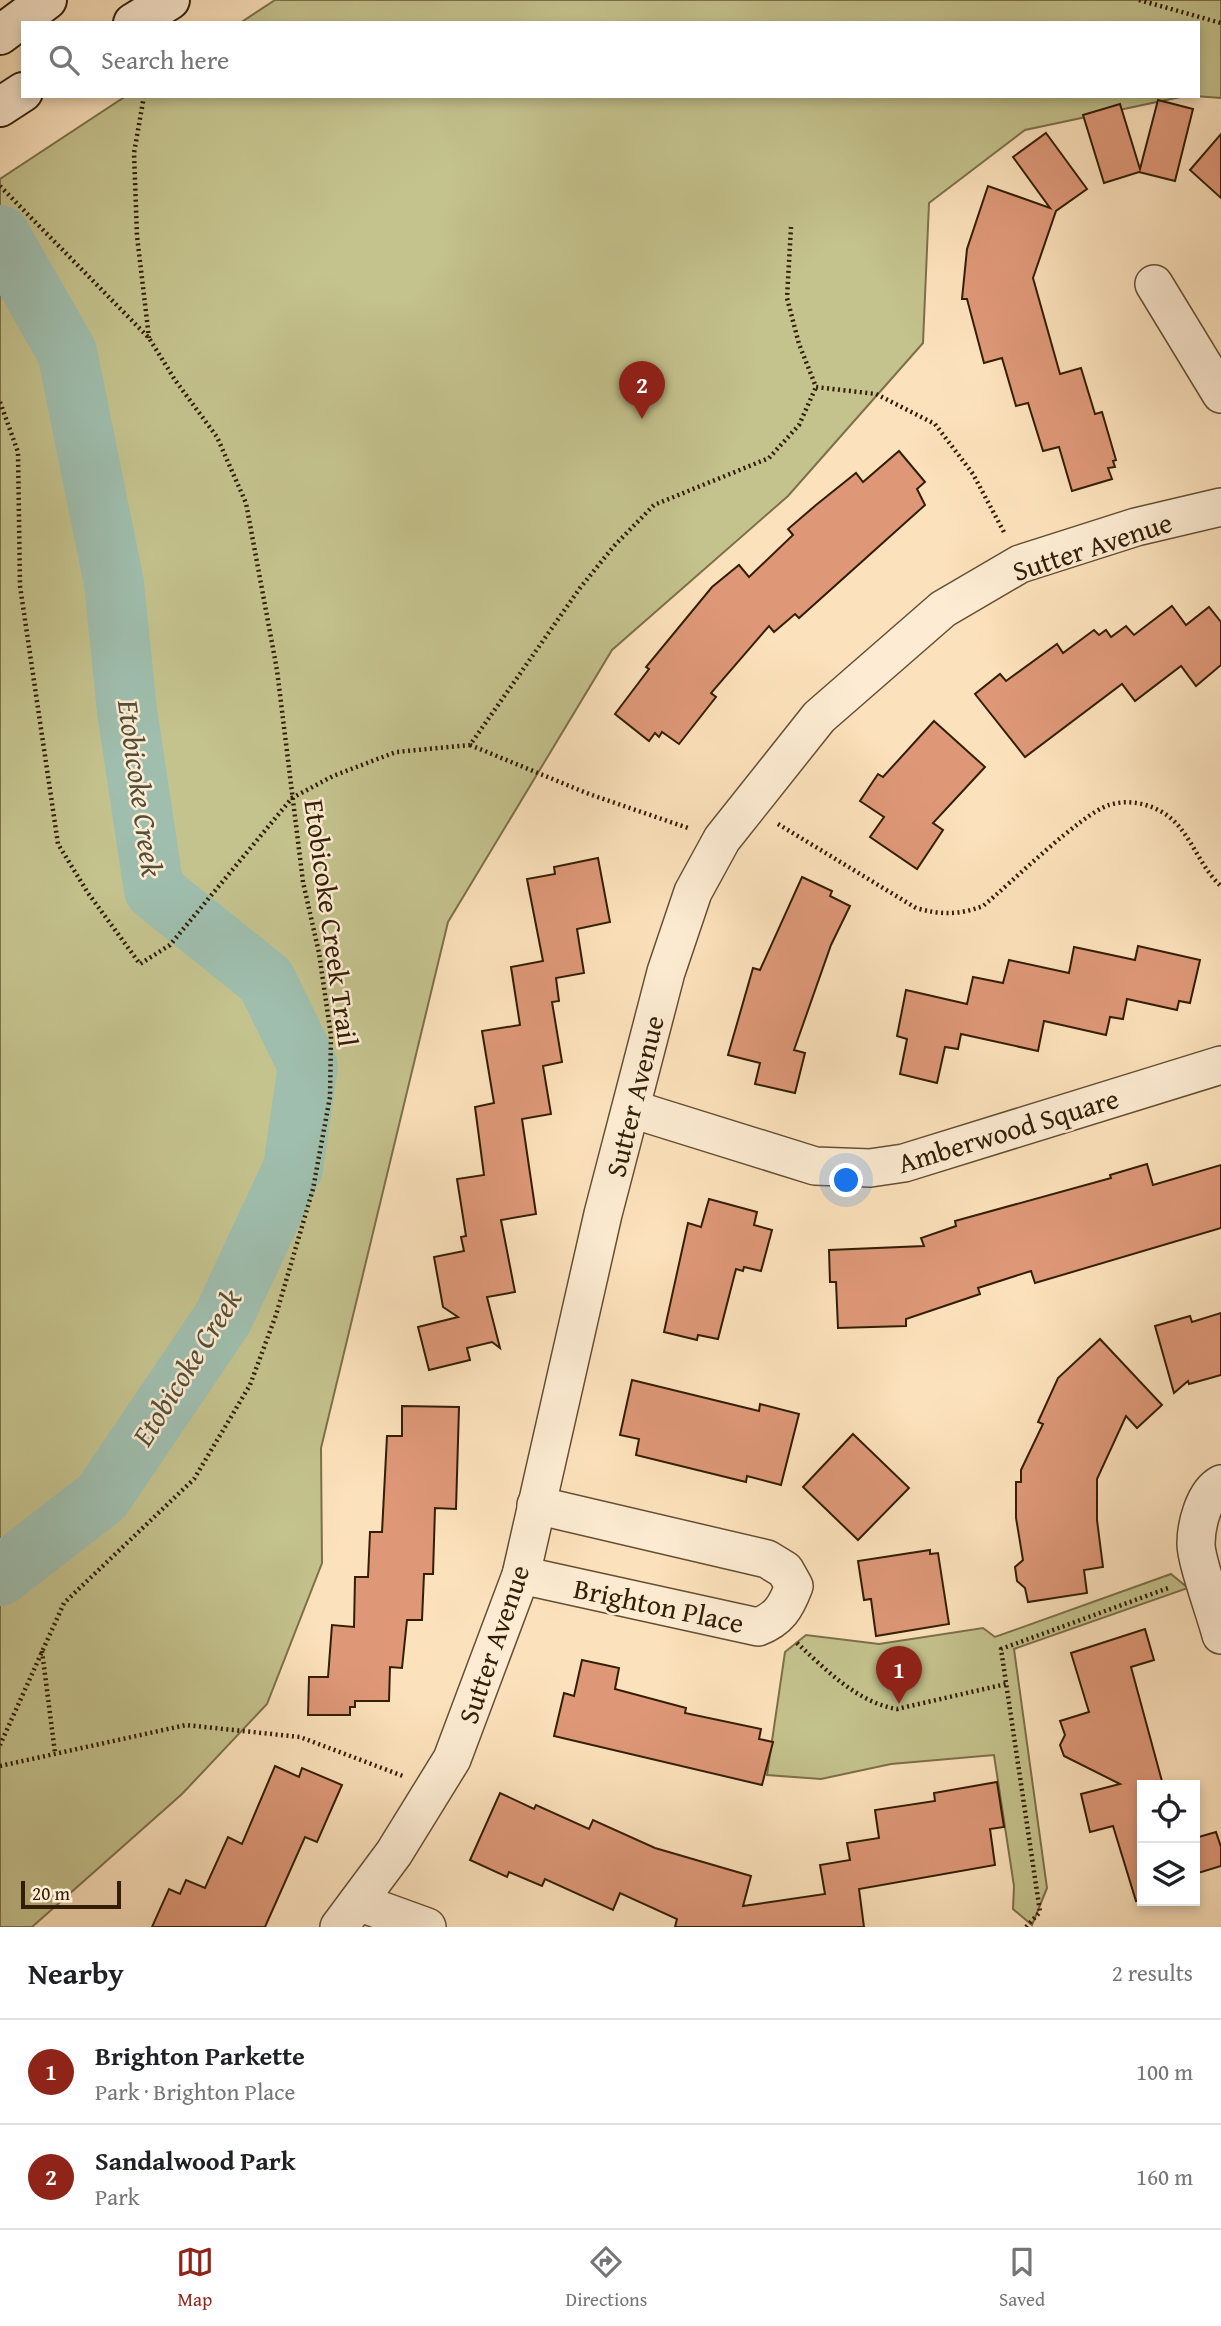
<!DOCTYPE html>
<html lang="en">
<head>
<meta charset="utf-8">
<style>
  body { margin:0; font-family:"Gentium Book Plus",serif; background:#f6f6f6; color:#202124 }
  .controls { position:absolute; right:21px; bottom:21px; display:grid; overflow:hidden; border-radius:0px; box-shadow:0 4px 10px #0003 }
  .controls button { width:63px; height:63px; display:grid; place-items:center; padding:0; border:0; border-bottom:2px solid #e0e0e0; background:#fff; color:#202124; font:35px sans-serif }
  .scale { position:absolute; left:21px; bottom:18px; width:100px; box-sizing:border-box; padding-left:7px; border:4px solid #331e05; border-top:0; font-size:19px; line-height:24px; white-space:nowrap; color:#331e05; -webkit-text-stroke:5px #fdecd3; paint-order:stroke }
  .you { position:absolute; left:847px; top:1181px; width:24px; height:24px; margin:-18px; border:5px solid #fff; border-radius:50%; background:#1a73e8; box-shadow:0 0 0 10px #1a73e833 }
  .badge { display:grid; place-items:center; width:46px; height:46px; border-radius:50%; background:#8f2418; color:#fff; font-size:23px; font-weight:700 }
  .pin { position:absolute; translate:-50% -58px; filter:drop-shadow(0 2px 4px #0008) }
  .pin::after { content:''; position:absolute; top:37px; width:24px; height:21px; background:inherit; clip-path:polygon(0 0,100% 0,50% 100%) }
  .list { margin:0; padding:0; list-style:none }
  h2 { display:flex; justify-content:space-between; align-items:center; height:91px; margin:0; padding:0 28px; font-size:30px }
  h2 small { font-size:23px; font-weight:400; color:#757577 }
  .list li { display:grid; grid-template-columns:46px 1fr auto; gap:21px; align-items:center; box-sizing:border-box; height:105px; padding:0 28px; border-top:2px solid #e0e0e0 }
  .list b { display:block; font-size:26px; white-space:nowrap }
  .list p { margin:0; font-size:23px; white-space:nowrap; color:#757577 }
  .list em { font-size:23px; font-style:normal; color:#757577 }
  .icon { flex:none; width:38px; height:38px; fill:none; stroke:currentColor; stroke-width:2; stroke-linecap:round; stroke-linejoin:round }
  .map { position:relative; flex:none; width:1221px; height:1927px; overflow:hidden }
  .search { position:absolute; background:#fff; box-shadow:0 4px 10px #0003; left:21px; right:21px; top:21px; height:77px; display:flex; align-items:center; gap:18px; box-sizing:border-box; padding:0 24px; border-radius:0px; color:#757577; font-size:26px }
  .sheet { height:301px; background:#fff }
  nav { display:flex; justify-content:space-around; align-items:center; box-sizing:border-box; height:98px; border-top:2px solid #e0e0e0; background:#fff; font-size:19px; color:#757577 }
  nav a { display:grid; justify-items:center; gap:4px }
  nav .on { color:#8f2418 }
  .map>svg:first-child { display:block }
  .green { fill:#c4c28d; stroke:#7c7049; stroke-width:2 }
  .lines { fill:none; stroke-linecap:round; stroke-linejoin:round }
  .river { stroke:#9fbeae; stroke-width:60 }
  .building { fill:#de9878; stroke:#331e05; stroke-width:2 }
  .minor-casing { stroke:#654f33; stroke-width:40 }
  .secondary-casing { stroke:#331e05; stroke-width:42 }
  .path { stroke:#331e05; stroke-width:4.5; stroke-dasharray:2 3.5; stroke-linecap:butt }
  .minor { stroke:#fdecd3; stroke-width:37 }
  .secondary { stroke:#fdecd3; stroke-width:38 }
  .labels { text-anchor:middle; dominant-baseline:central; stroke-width:5; stroke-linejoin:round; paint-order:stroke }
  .street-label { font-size:28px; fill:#331e05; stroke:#fdecd3 }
  .water-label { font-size:30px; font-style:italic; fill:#534e38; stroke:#fdecd3 }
</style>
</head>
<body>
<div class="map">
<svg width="1221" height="1927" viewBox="0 0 1221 1927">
  <rect width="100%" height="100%" fill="#fce2bc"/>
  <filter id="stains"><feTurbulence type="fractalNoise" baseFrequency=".00286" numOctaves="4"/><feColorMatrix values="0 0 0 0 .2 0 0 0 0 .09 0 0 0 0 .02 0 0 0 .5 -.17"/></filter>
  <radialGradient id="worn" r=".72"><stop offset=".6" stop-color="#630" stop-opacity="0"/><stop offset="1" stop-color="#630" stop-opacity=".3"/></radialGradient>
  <g class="green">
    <path d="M275 0H1221V98L1195 96H1198V23H240Z"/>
    <path d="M126 96H1185L1025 130 929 203 923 343 788 496 612 650 448 922 321 1448 322 1563 267 1704 182 1794 32 1927H0V179Z"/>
    <path d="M1171 1574 1188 1588 1014 1649 1047 1888 1032 1925 1013 1909 1014 1886 994 1755 891 1764 821 1779 767 1775 785 1652 806 1635 879 1644 983 1628 995 1637Z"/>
  </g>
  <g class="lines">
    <path class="river" d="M0 235 67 352 114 583 127 711 154 890 266 980 308 1066 293 1168 223 1318 102 1497 0 1576"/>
  </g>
  <g class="building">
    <path d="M1158 100 1193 109 1175 181 1139 172 1104 183 1083 115 1120 104 1140 169Z"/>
    <path d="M1046 133 1087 189 1056 211 1033 278 1060 374 1081 368 1095 414 1102 412 1116 460 1113 461 1115 467 1108 468 1112 479 1072 491 1059 447 1043 451 1028 403 1016 406 1002 358 984 363 967 299H962L967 249 988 186 1050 208 1013 157Z"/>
    <path d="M1221 134V198L1190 170Z"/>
    <path d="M899 451 925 482 917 489 925 505 799 618 795 614 774 632 769 626 711 693 716 697 679 744 662 732 659 737 655 733 649 741 615 714 649 669 646 667 712 587 739 565 749 577 793 535 788 529 816 505 856 473 863 482Z"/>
    <path d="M1172 606 1186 625 1209 607 1221 622V665L1196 686 1181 666 1135 701 1122 684 1025 757 975 694 1000 674 1006 681 1057 644 1063 653 1094 630 1099 635 1106 630 1111 637 1126 626 1134 635Z"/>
    <path d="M934 721 985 767 933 823 943 830 917 869 870 837 884 817 860 801 878 774 883 777Z"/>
    <path d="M598 858 610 922 577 929 584 973 556 978 559 1001 552 1002 562 1062 543 1066 551 1114 522 1119 536 1214 501 1220 515 1292 487 1297 500 1348 492 1342 467 1348 470 1360 429 1370 418 1327 458 1317 443 1307 434 1257 464 1251 461 1237 466 1236 457 1179 484 1175 475 1107 494 1103 482 1031 520 1025 511 967 543 961 527 879 555 874 554 867Z"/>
    <path d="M802 877 832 891 830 896 850 906 831 945 794 1050 805 1053 795 1093 755 1084 760 1063 728 1055 753 968 760 970Z"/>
    <path d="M1138 946 1200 960 1190 1003 1179 1001 1177 1010 1127 999 1123 1019 1110 1017 1106 1035 1044 1021 1038 1051 961 1034 958 1049 945 1047 937 1083 900 1074 907 1039 897 1036 906 990 967 1004 973 977 1003 983 1009 960 1069 973 1074 947 1135 960Z"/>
    <path d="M1147 1164 1153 1185 1221 1165V1228L1035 1283 1031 1271 978 1288 980 1294 906 1319V1326L838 1328 836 1282H830L829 1250 924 1246 921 1238 956 1226 955 1221 1111 1178 1110 1175Z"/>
    <path d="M709 1199 757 1212 754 1225 772 1230 761 1271 744 1267 743 1271 736 1269 718 1339 698 1335 697 1340 664 1332 688 1223 701 1227Z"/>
    <path d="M1221 1313V1375L1189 1384 1188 1381 1174 1393 1155 1326 1190 1316 1192 1322Z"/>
    <path d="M1100 1339 1162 1405 1137 1428 1126 1416 1097 1479V1520L1103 1567 1084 1570 1087 1593 1028 1602 1025 1588 1017 1581 1015 1567 1023 1560 1016 1518V1482H1021V1470L1043 1424 1038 1422 1058 1378Z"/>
    <path d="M632 1380 759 1411 760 1404 799 1414 781 1485 747 1476 746 1482 636 1455 639 1439 620 1435Z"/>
    <path d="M402 1406 459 1407 456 1509 435 1508 433 1574H424L422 1620H407L402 1668 390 1667 389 1701H355V1707H350V1715H308L309 1677H328L332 1625 354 1627 355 1577H368L370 1532H382L387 1436H402Z"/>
    <path d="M853 1434 909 1488 858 1540 803 1487Z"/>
    <path d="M930 1550V1554L938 1553 949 1624 876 1636 871 1599 864 1600 858 1561Z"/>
    <path d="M1145 1629 1154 1660 1131 1667 1163 1785H1142V1900L1136 1901 1113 1826 1090 1832 1081 1794 1120 1784 1064 1756 1060 1745 1065 1735 1060 1721 1089 1712 1071 1653Z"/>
    <path d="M582 1660 619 1668 615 1689 686 1708 685 1713 761 1729 759 1739 773 1742 762 1785 554 1736 564 1693 574 1696Z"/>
    <path d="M275 1766 299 1777 302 1768 342 1785 317 1842 305 1837 265 1927H152L169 1889 180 1894 186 1880 205 1888 228 1837 242 1844Z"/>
    <path d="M997 1782 1004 1827 990 1829 995 1865 859 1889 864 1927H675L677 1919 620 1893 613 1910 545 1879 542 1886 509 1872 507 1877 470 1860 500 1793 534 1809 536 1805 589 1829 593 1820 655 1848 751 1876 743 1906 825 1894 820 1865 850 1860 847 1843 879 1838 875 1810 935 1801 934 1793Z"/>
    <path d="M1216 1832 1221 1847V1866L1195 1874V1838Z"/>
  </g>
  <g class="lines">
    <g class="minor-casing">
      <g id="minor">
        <path d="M1154 284 1221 394"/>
        <path d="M632 1109 815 1166 870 1168 904 1163 1221 1065"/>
        <path d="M1221 1484C1204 1493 1196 1525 1196 1544 1196 1561 1216 1615 1221 1635"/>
        <path d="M521 1575 758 1627C779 1619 786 1607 794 1586L785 1570 767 1559 536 1505"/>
        <path d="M358 1902 427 1927"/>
        <path d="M339 1927 394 1853 452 1759 521 1575 603 1214 666 972 693 892 722 839 819 717 943 609 1020 564 1136 527 1221 507"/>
      </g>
    </g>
    <g class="secondary-casing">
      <g id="secondary">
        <path d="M133 23 170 0"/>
        <path d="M0 35 47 0"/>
        <path d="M0 107 23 92"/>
      </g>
    </g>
    <g class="path">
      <path d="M1139 0 1221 23"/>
      <path d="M144 96 134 153 137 236 149 338"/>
      <path d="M0 186 149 338 175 380 217 437 246 503 277 670 303 882 319 953 331 1036 330 1097 313 1189 276 1315 250 1385 194 1479 64 1603 0 1745"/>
      <path d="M791 227 787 298 799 344 816 387 876 394 935 424 973 474 1005 534"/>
      <path d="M0 402 18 452 20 586 58 844 88 893 140 964 170 945 292 798 333 776 396 752 470 745 580 588 614 546 654 505 769 458 799 425 816 387"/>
      <path d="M470 745 589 794 688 828"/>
      <path d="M778 824 916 908C941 915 959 915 983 906 1010 884 1081 814 1109 805 1131 798 1157 805 1174 821 1193 840 1201 868 1221 886"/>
      <path d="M797 1643C825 1669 858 1703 897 1709L1006 1684"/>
      <path d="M42 1651 55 1753"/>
      <path d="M0 1766 186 1725 300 1737 403 1776"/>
      <path d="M1026 1927 1040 1912 1001 1649 1171 1587"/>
    </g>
    <use href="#minor" class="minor"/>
    <use href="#secondary" class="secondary"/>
  </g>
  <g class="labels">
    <g class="street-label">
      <text transform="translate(1092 546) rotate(-18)">Sutter Avenue</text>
      <text transform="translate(332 923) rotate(82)">Etobicoke Creek Trail</text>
      <text transform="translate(634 1096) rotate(-76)">Sutter Avenue</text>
      <text transform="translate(1008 1130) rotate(-17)">Amberwood Square</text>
      <text transform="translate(659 1605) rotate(12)">Brighton Place</text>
      <text transform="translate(493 1644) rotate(-71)">Sutter Avenue</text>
    </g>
    <g class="water-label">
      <text transform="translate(141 788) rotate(82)">Etobicoke Creek</text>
      <text transform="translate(186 1367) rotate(-58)">Etobicoke Creek</text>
    </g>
  </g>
  <rect width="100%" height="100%" filter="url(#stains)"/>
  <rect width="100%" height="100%" fill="url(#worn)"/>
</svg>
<div class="controls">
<button><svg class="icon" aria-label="locate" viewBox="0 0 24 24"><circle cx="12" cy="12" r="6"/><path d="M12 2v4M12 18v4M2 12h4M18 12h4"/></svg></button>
<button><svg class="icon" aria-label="layers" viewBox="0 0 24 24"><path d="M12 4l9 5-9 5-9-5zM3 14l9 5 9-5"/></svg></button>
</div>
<div class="scale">20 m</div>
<div class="you"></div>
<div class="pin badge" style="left:899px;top:1704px">1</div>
<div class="pin badge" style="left:642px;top:419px">2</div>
<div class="search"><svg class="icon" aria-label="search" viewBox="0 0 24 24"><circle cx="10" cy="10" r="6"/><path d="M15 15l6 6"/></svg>Search here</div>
</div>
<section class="sheet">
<h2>Nearby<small>2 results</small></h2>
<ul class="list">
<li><span class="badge">1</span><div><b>Brighton Parkette</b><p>Park · Brighton Place</p></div><em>100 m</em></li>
<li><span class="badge">2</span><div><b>Sandalwood Park</b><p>Park</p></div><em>160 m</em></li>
</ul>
</section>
<nav>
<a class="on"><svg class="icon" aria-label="map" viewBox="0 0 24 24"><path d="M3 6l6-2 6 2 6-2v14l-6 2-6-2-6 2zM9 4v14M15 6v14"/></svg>Map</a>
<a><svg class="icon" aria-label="directions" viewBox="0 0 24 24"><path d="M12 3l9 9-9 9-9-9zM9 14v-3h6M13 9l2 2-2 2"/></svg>Directions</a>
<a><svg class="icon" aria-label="saved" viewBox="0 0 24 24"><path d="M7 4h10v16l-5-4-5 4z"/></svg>Saved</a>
</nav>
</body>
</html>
